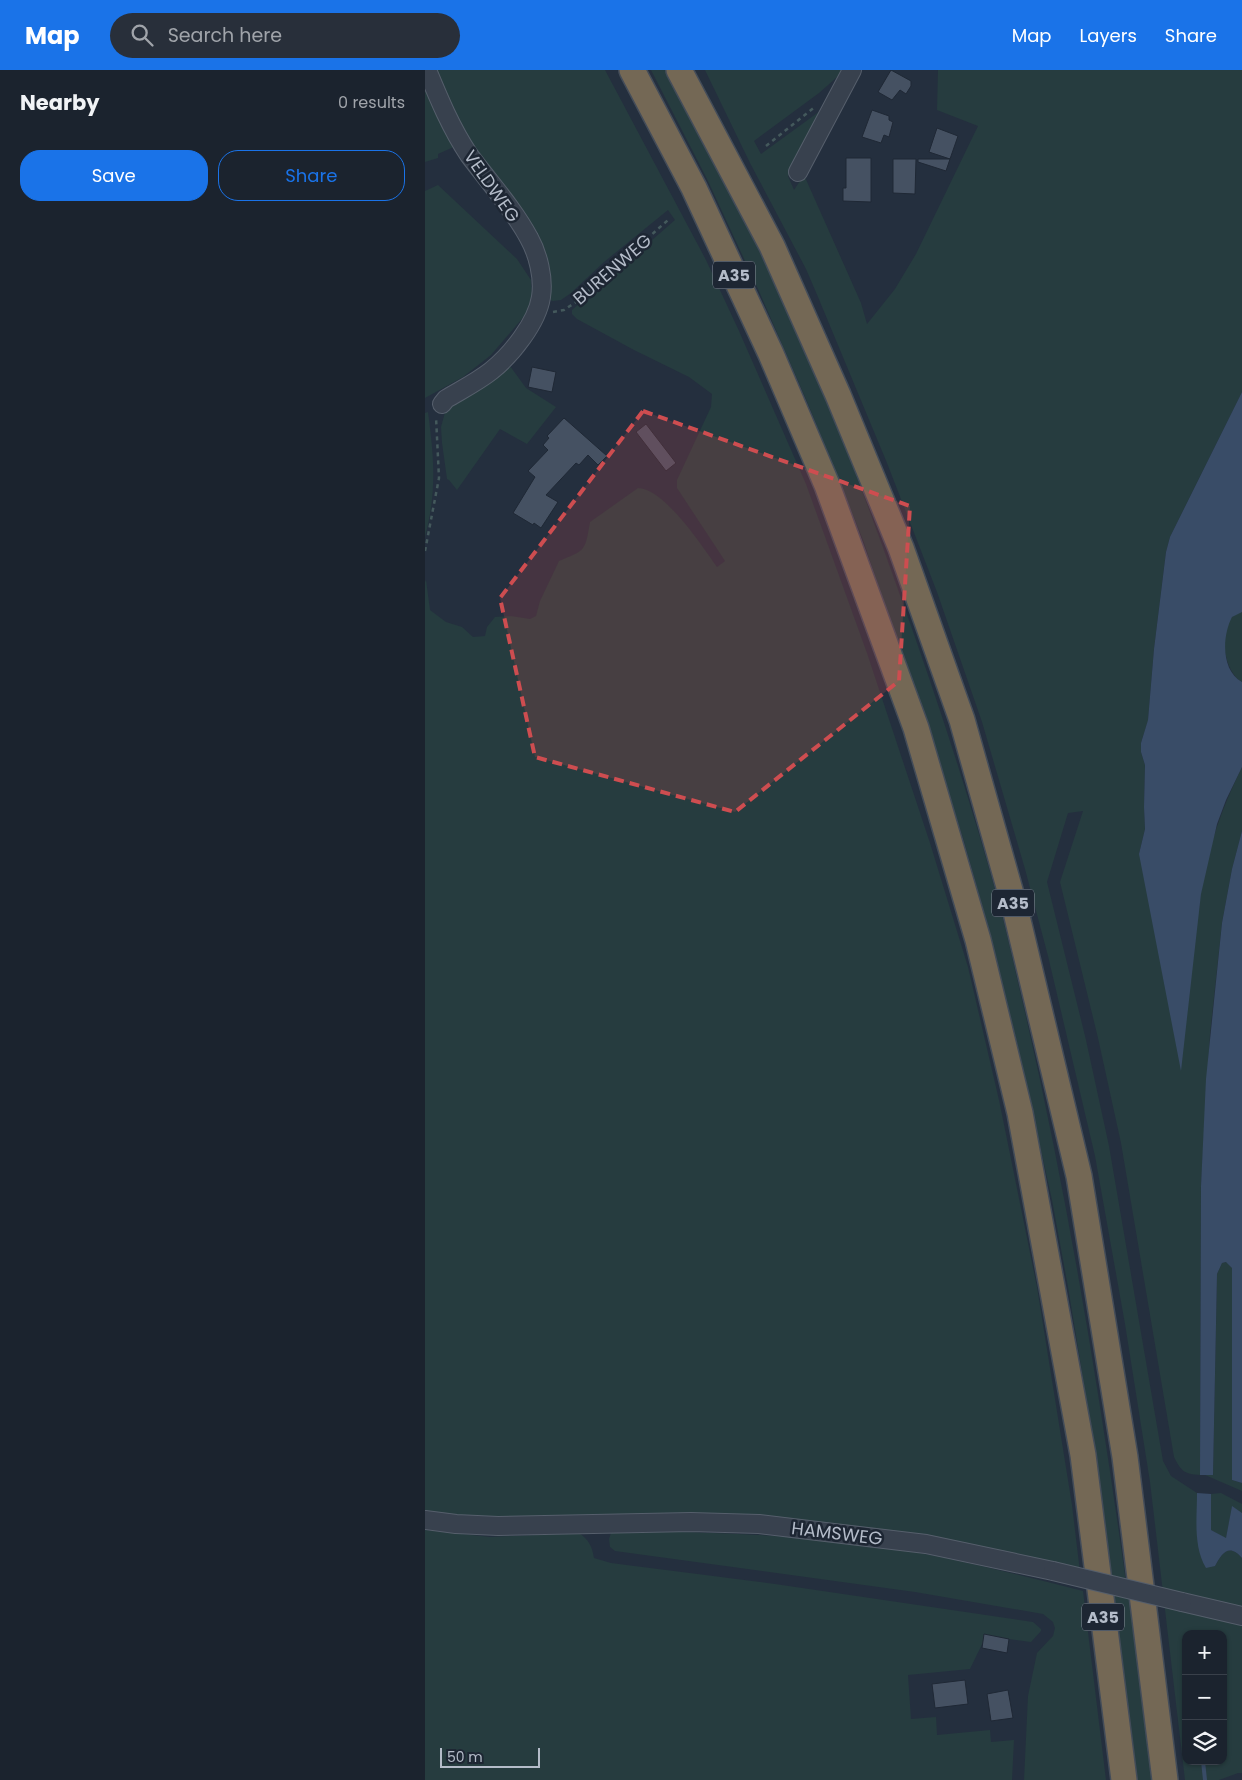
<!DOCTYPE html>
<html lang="en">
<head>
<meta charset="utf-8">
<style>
  body { margin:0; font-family:Poppins,sans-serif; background:#282f3a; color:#f1f3f6 }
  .controls { position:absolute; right:15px; bottom:15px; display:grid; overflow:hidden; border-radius:10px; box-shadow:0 1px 4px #0004 }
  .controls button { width:45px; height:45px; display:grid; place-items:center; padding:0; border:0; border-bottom:1px solid #39404a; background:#1b232e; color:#f1f3f6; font:25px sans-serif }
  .scale { position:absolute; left:15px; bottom:12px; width:100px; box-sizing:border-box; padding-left:5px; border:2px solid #b4bcc9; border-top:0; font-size:14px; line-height:18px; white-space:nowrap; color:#b4bcc9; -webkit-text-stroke:4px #1d2633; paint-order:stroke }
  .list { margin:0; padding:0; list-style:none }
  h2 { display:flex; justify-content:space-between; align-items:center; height:65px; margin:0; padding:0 20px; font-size:21px }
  h2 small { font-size:16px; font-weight:400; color:#a0a4aa }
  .actions { display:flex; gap:10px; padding:15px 20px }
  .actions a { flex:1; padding:11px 0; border:1px solid #1a73e8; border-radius:20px; text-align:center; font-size:18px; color:#1a73e8 }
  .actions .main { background:#1a73e8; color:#fff }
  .icon { flex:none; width:28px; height:28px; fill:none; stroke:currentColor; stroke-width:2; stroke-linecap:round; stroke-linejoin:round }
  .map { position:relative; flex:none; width:817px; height:1710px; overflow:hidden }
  header { display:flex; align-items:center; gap:30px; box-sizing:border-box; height:70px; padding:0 25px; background:#1a73e8; color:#fff }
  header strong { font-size:24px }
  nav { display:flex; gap:28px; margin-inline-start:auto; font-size:18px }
  .search { width:350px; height:45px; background:#282f3a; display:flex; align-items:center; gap:12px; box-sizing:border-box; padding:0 18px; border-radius:28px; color:#a0a4aa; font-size:19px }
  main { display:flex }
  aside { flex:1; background:#1b232e }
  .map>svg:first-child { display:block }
  .green { fill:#263c3f; fill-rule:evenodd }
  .water { fill:#394c67 }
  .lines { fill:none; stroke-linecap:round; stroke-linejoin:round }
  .stream { stroke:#394c67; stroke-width:4 }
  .building { fill:#455162; stroke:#1f2835 }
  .minor-casing { stroke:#565f6c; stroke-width:20 }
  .highway-casing { stroke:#434c59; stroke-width:28 }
  .path { stroke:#44595c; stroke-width:2.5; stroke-dasharray:4 4; stroke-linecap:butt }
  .minor { stroke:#38414e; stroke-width:18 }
  .highway { stroke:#746855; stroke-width:25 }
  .minor-bridge-casing { stroke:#565f6c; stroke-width:20; stroke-linecap:butt }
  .minor-bridge { stroke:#38414e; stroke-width:18 }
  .marked { fill:#ce4d50; fill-opacity:0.2; stroke:#ce4d50; stroke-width:4; stroke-dasharray:10 6; stroke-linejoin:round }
  .labels { text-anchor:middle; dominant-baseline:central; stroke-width:5; stroke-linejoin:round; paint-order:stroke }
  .shield { fill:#1d2633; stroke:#878f9c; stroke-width:1 }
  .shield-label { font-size:16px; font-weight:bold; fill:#b4bcc9 }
  .street-label { font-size:18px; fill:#b4bcc9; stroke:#1d2633 }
</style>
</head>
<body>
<header>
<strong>Map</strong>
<div class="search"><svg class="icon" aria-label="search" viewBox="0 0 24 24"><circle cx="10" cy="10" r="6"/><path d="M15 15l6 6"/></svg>Search here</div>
<nav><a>Map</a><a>Layers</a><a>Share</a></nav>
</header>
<main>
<aside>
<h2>Nearby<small>0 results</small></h2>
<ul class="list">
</ul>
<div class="actions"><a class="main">Save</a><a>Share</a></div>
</aside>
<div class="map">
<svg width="817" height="1710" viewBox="0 0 817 1710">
  <rect width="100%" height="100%" fill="#242f3e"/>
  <g class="green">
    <path d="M10 0H180L281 190 314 261 381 414 442 583 505 773 543 897 574 1030 612 1217 647 1435 655 1502 463 1463 52 1448 0 1442V512L1 510 5 540 21 552 37 557 48 567 60 566 62 557 70 547 86 546 105 549 111 546 115 531 134 491C161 480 160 481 165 452L213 418C239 418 278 477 292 497L300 491 252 418V410L286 337 287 324 264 307 209 280 152 249 147 244V240L250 150 243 140 179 192 146 223 136 230 128 231 121 229 122 219 69 110 38 60Z"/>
    <path d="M226 0H243C301 111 357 223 405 339 430 400 453 463 475 525 512 628 546 732 575 837 584 871 591 905 599 938 643 1128 674 1319 701 1512H703L727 1710H711L684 1485 656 1296 643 1217 627 1130 593 977 562 853 538 768 438 470 383 334 333 219 282 109Z"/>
    <path d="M280 0H420L394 23 329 71 336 84 406 33 363 106 369 120 379 105 436 233 442 254 470 219 491 184 553 56 512 40 513 0H817V322L745 467 741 482 729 579 723 651 716 673V682L720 695 719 737 720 759 714 784 774 841C778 790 795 742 817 697V761L807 799 797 853 785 964 776 1116 775 1405C759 1404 756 1401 749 1387L696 1073 673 968 635 812 658 741 643 743 622 812 661 970 684 1076 738 1391 746 1406 772 1423 773 1474 790 1496C797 1483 804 1473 817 1488V1539L789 1533 793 1550 817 1556V1703H813L794 1710H760L725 1412 700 1254 670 1086 623 886 600 799 557 652 512 522 462 393 393 227 381 199 325 93ZM761 1564H798V1691H761Z"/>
    <path d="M0 9 33 75 13 84V88L0 92Z"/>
    <path d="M13 115 92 189 106 210 107 224 102 243 66 285 38 307 0 328V121Z"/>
    <path d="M82 292 101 318 131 337 102 374 75 359 32 420 24 410 22 409 17 373 16 357 22 335Z"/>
    <path d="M3 342C9 387 12 422 0 467V343Z"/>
    <path d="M814 542H817V612C800 603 792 561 807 547 809 545 812 544 814 542Z"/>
    <path d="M802 1192 807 1198V1410L817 1413V1421L780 1405H788L792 1204 797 1193Z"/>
    <path d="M796 1423 817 1434V1443L807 1437 801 1469 786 1460V1424Z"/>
    <path d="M0 1460 65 1467 154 1463C164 1470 167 1476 169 1488L186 1493 350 1514 608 1552 616 1559V1561L606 1572 561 1566 545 1599 483 1605 486 1649 511 1647 512 1665 565 1660 566 1672 589 1670 587 1710H0Z"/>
    <path d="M193 1461C279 1462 365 1464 450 1476 520 1485 589 1504 658 1521L681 1710H599L603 1626 612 1583 628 1566 630 1558 628 1552 618 1544 490 1522 190 1481 185 1477 184 1469 186 1463Z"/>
  </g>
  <g class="water">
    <path d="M817 322V542L807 547C797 566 796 601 817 612V697L801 730 792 754 776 824 756 1001 714 784 720 759 719 737 720 695 716 682V673L723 650 729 579 741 482 745 467Z"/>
    <path d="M817 761V1413L807 1410V1198L801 1192 797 1193 792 1204 788 1405H775L776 1116 781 1009 797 853 807 799Z"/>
    <path d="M772 1423 786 1424V1460L801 1468 807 1436 817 1443V1488C804 1473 797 1483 790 1496L781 1498C768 1476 772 1448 772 1423Z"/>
  </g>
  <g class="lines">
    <path class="stream" d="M778 1691 780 1710"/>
  </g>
  <g class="building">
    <path d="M466 0 486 11V16L481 24 475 20 467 30 453 22Z"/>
    <path d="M447 40 464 46V50L468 52 464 67 459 65 456 73 437 67Z"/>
    <path d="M512 58 533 66 525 89 504 82Z"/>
    <path d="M421 88H446V132L418 131V118H421Z"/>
    <path d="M468 89H491L490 124 468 123Z"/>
    <path d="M493 89H525L521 101 493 92Z"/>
    <path d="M107 297 131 302 127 322 103 317Z"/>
    <path d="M139 348 182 386 173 395 163 385 154 395 151 393 121 425 133 432 116 458 109 453 108 455 88 443 110 407 103 401 123 380 118 375 124 368 122 366Z"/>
    <path d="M221 354 251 393 241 401 211 362Z"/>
    <path d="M559 1564 584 1569 582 1583 557 1578Z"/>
    <path d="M540 1610 543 1634 510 1638 507 1614Z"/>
    <path d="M583 1620 588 1648 566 1651 562 1624Z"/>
  </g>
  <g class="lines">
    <g class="minor-casing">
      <g id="minor">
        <path d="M2 0C14 29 26 58 44 85 64 112 88 138 104 168 113 184 119 208 116 227 112 253 86 285 66 301 52 312 36 320 21 329L17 334"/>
        <path d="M373 102 427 0"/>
        <path d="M0 1450 31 1454 73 1456 266 1452 334 1454 501 1474 628 1501"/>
        <path d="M757 1532 817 1546"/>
      </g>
    </g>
    <g class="highway-casing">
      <g id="highway">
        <path d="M207 0 269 118 346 284 402 415 491 658 553 870 595 1043 658 1385 699 1710"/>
        <path d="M254 0 347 176 413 325 476 478 537 650 590 838 654 1106 700 1387 740 1710"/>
      </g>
    </g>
    <g class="path">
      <path d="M341 76 391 36"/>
      <path d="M128 242 139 240 151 232 243 150"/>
      <path d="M0 481 14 408 11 347"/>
    </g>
    <use href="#minor" class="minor"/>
    <use href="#highway" class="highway"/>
    <g class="minor-bridge-casing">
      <path id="minor-bridge" d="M628 1501 757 1532"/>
    </g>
    <use href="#minor-bridge" class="minor-bridge"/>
  </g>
  <path class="marked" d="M218 341 485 436 474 611 310 742 110 687 75 528Z"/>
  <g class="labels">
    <g class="shield">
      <rect x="288" y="191.5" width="42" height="27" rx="4"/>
      <rect x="567" y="819.5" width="42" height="27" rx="4"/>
      <rect x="657" y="1533.5" width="42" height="27" rx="4"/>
    </g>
    <g class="shield-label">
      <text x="309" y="205">A35</text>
      <text x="588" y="833">A35</text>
      <text x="678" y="1547">A35</text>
    </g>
    <g class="street-label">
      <text transform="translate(67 116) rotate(55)">VELDWEG</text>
      <text transform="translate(187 199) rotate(-41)">BURENWEG</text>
      <text transform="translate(412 1463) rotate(7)">HAMSWEG</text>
    </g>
  </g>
</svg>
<div class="controls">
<button>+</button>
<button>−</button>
<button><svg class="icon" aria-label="layers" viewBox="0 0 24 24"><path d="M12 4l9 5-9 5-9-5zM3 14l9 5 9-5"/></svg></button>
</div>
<div class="scale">50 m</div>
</div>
</main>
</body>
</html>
